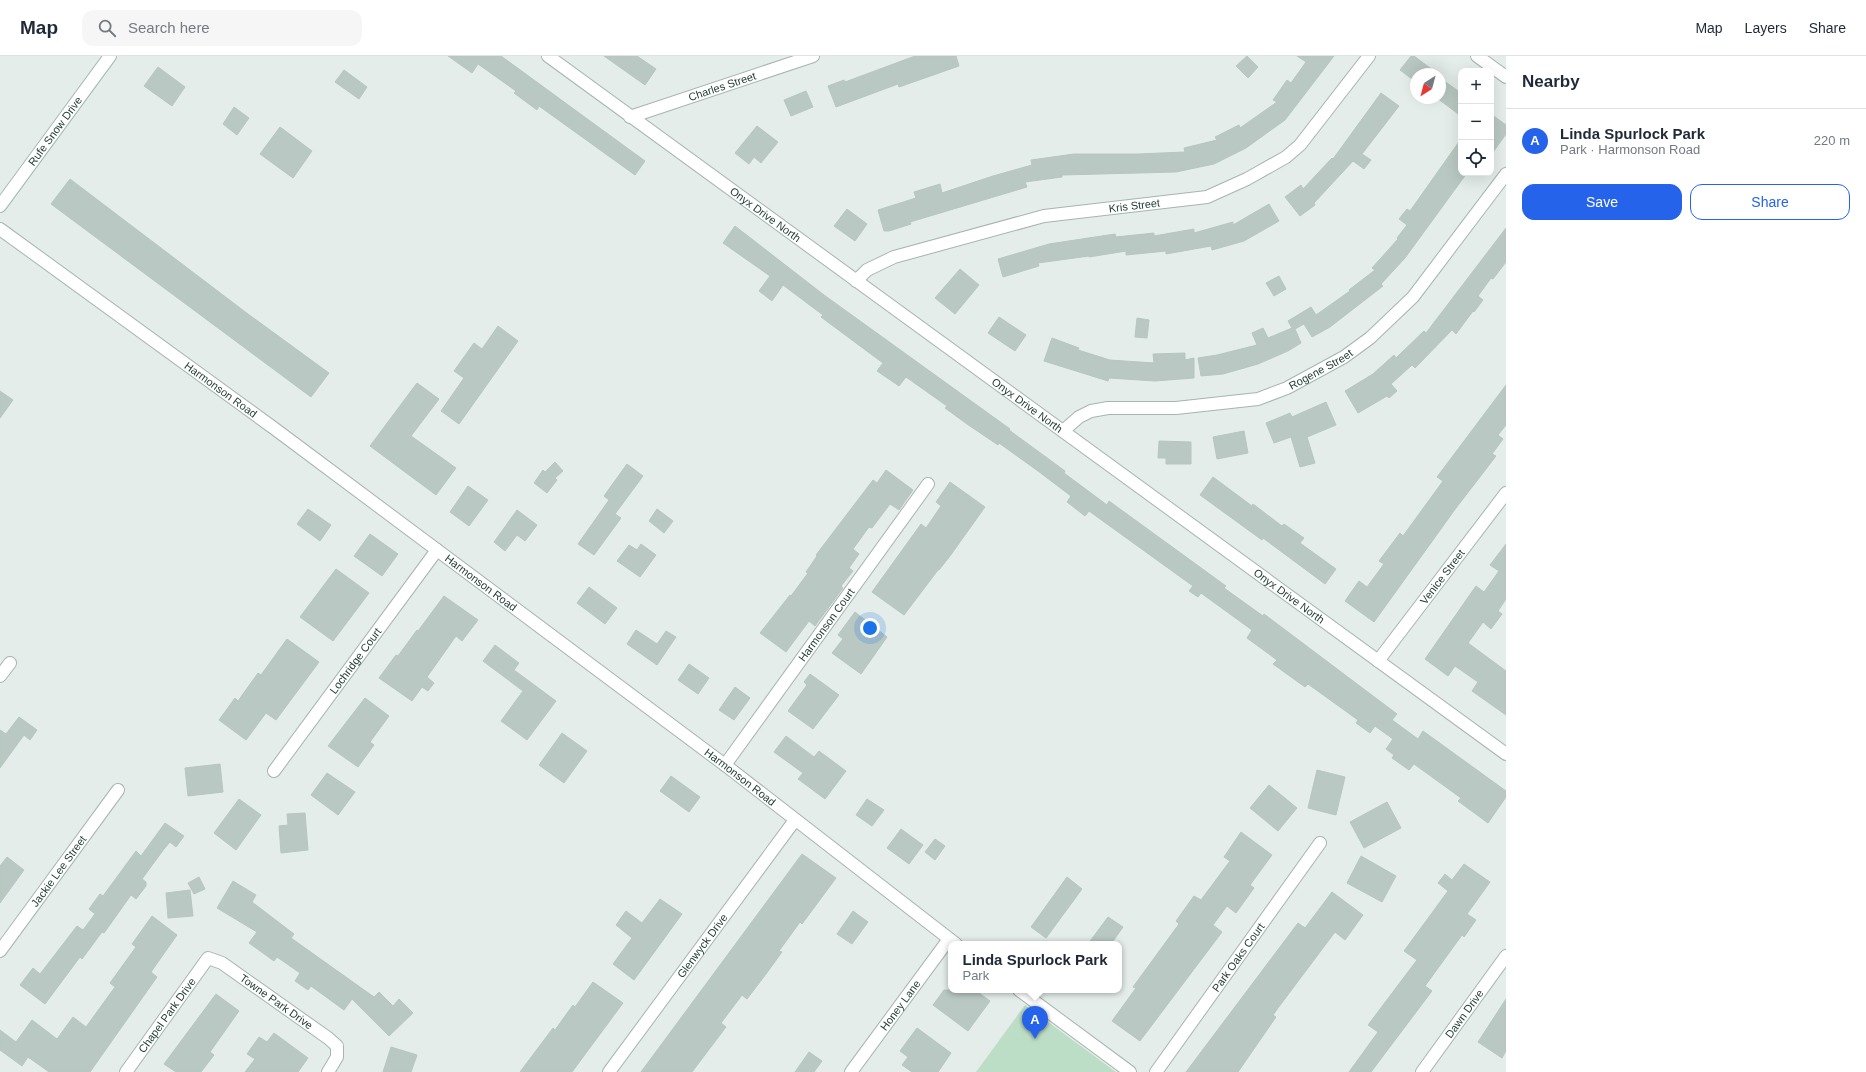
<!DOCTYPE html>
<html lang="en">
<head>
<meta charset="utf-8">
<style>
  body { margin:0; font-family:Arial,sans-serif; background:#f6f6f7; color:#1f2937 }
  .controls { position:absolute; right:12px; top:12px; display:grid; overflow:hidden; border-radius:8px; box-shadow:0 4px 16px #0002 }
  .controls button { width:36px; height:36px; display:grid; place-items:center; padding:0; border:0; border-bottom:1px solid #e0e1e3; background:#fff; color:#1f2937; font:20px sans-serif }
  .compass { position:absolute; left:1410px; top:12px; width:36px; height:36px; border-radius:50%; background:#fff; box-shadow:0 4px 16px #0002; rotate:216deg }
  .you { position:absolute; left:870px; top:572px; width:14px; height:14px; margin:-10px; border:3px solid #fff; border-radius:50%; background:#1a73e8; box-shadow:0 0 0 6px #1a73e833 }
  .badge { display:grid; place-items:center; width:26px; height:26px; border-radius:50%; background:#2563eb; color:#fff; font-size:13px; font-weight:700 }
  .pin { position:absolute; translate:-50% -33px; filter:drop-shadow(0 1px 2px #0008) }
  .pin::after { content:''; position:absolute; top:21px; width:14px; height:12px; background:inherit; clip-path:polygon(0 0,100% 0,50% 100%) }
  .popup { position:absolute; left:948px; top:885px; width:174px; height:52px; box-sizing:border-box; display:grid; place-content:center; border-radius:8px; background:#fff; filter:drop-shadow(0 1px 3px #0005); font-size:13px; white-space:nowrap; color:#747a83 }
  .popup b { font-size:15px; color:#1f2937 }
  .popup::after { content:''; position:absolute; left:50%; top:100%; margin-left:-8px; border:8px solid transparent; border-top-color:#fff }
  .list { margin:0; padding:0; list-style:none }
  h2 { display:flex; justify-content:space-between; align-items:center; height:52px; margin:0; padding:0 16px; font-size:17px }
  h2 small { font-size:13px; font-weight:400; color:#747a83 }
  .list li { display:grid; grid-template-columns:26px 1fr auto; gap:12px; align-items:center; box-sizing:border-box; height:64px; padding:0 16px; border-top:1px solid #e0e1e3 }
  .list b { display:block; font-size:15px; white-space:nowrap }
  .list p { margin:0; font-size:13px; white-space:nowrap; color:#747a83 }
  .list em { font-size:13px; font-style:normal; color:#747a83 }
  .actions { display:flex; gap:8px; padding:12px 16px }
  .actions a { flex:1; padding:9px 0; border:1px solid #2563eb; border-radius:12px; text-align:center; font-size:14px; color:#2563eb }
  .actions .main { background:#2563eb; color:#fff }
  .icon { flex:none; width:22px; height:22px; fill:none; stroke:currentColor; stroke-width:2; stroke-linecap:round; stroke-linejoin:round }
  .map { position:relative; flex:none; width:1506px; height:1016px; overflow:hidden }
  header { display:flex; align-items:center; gap:24px; box-sizing:border-box; height:56px; padding:0 20px; background:#fff; border-bottom:1px solid #e0e1e3 }
  header strong { font-size:19px }
  nav { display:flex; gap:22px; margin-inline-start:auto; font-size:14px }
  .search { width:280px; height:36px; background:#f6f6f7; display:flex; align-items:center; gap:10px; box-sizing:border-box; padding:0 14px; border-radius:12px; color:#747a83; font-size:15px }
  main { display:flex }
  aside { flex:1; background:#fff }
  .map>svg:first-child { display:block }
  .green { fill:#bddec6 }
  .building { fill:#b9c8c2; stroke:#b6c7c0 }
  .lines { fill:none; stroke-linecap:round; stroke-linejoin:round }
  .minor-casing { stroke:#a6b5b0; stroke-width:14 }
  .secondary-casing { stroke:#a2b9b1; stroke-width:14 }
  .minor { stroke:#fff; stroke-width:12 }
  .secondary { stroke:#fff; stroke-width:12 }
  .labels { text-anchor:middle; dominant-baseline:central; stroke-width:4; stroke-linejoin:round; paint-order:stroke }
  .street-label { font-size:11px; fill:#233f38; stroke:#f5faf7 }
</style>
</head>
<body>
<header>
<strong>Map</strong>
<div class="search"><svg class="icon" aria-label="search" viewBox="0 0 24 24"><circle cx="10" cy="10" r="6"/><path d="M15 15l6 6"/></svg>Search here</div>
<nav><a>Map</a><a>Layers</a><a>Share</a></nav>
</header>
<main>
<div class="map">
<svg width="1506" height="1016" viewBox="0 0 1506 1016">
  <rect width="100%" height="100%" fill="#e4ede9"/>
  <path class="green" d="M1025 949 1116 1016H976Z"/>
  <g class="building">
    <path d="M448 0H501L645 105 635 119 539 50 537 54 514 37 516 35 478 8 472 17Z"/>
    <path d="M604 0H637L656 13 645 29Z"/>
    <path d="M915 0H956L959 10 899 31 898 28 836 51 828 30 844 24 845 26Z"/>
    <path d="M1247 0 1258 11 1248 22 1236 10Z"/>
    <path d="M1297 0H1334L1285 64 1246 92 1214 108 1176 116 1062 119V121L1025 126 1027 131 910 166 911 168 889 175H884L878 154 916 142 914 136 940 128 942 137 993 120 1032 109 1031 104 1074 98H1138L1185 96 1184 92 1217 84 1215 81 1239 69 1240 72 1277 46 1273 44 1287 24 1291 27 1306 6Z"/>
    <path d="M1411 0H1414L1438 18H1416V26L1400 14Z"/>
    <path d="M158 11 185 31 172 50 144 30Z"/>
    <path d="M344 14 367 31 359 43 335 26Z"/>
    <path d="M1440 22 1461 37V60L1437 42H1440Z"/>
    <path d="M806 35 813 51 791 60 784 44Z"/>
    <path d="M1381 37 1399 50 1362 98 1371 104 1364 113 1353 105 1314 147 1315 149 1300 160 1285 141 1301 129 1303 133 1332 102 1333 103Z"/>
    <path d="M234 51 249 62 237 79 223 68Z"/>
    <path d="M1491 58 1506 69V78L1491 99Z"/>
    <path d="M757 70 778 86 761 107 754 101 749 108 735 97Z"/>
    <path d="M280 71 312 95 293 122 260 98Z"/>
    <path d="M1461 83V117H1467L1405 202 1381 228 1383 230 1330 271 1312 281 1304 268 1295 273 1301 287 1288 295 1258 308 1223 318 1201 320 1198 302 1217 299 1257 289 1252 277 1263 272 1268 282 1292 272 1288 265 1311 251 1316 259 1350 235 1349 234 1375 214 1372 212 1398 183 1397 182 1407 169 1399 163 1407 153 1410 155Z"/>
    <path d="M70 123 248 258 329 317 311 341 51 148Z"/>
    <path d="M1269 148 1279 165 1244 185 1212 194 1211 190 1166 198V195L1126 199V195L1089 201V200L1038 207 1039 210 1003 221 998 203 1049 188 1115 178 1116 181 1154 177V180L1194 173V177L1233 166V169Z"/>
    <path d="M847 153 867 168 855 185 834 170Z"/>
    <path d="M735 170 824 239 1010 373 1009 374 1065 415 1064 417 1107 449 1109 445 1226 530 1224 532 1263 560 1264 558 1397 658 1392 664 1418 683 1423 675 1506 735V741L1488 767 1458 745 1461 742 1414 708 1409 714 1392 702 1394 699 1386 693 1393 683 1375 670 1370 677 1356 667 1358 664 1308 628 1305 631 1273 608 1277 604 1247 582 1252 574 1201 537 1198 541 1189 535 1193 530 1089 455 1085 460 1067 446 1071 440 1038 415 999 387 998 389 967 368 945 352 947 350 906 321 899 330 877 315 883 307 821 261 823 259 783 229 772 245 759 235 770 220 723 187Z"/>
    <path d="M1506 172V206L1493 223 1491 222 1478 240 1483 244 1474 256 1473 255 1456 278 1452 274 1415 312 1412 309 1391 328 1397 335 1389 342 1387 340 1358 357 1345 335 1373 318 1394 299 1396 302 1424 275 1426 277Z"/>
    <path d="M960 213 979 229 955 258 935 242Z"/>
    <path d="M1279 220 1286 233 1274 240 1266 227Z"/>
    <path d="M999 261 1026 279 1015 295 988 277Z"/>
    <path d="M1137 262 1149 264 1147 282 1135 281Z"/>
    <path d="M498 270 518 285 459 368 441 355 464 322 454 315 474 287 482 293Z"/>
    <path d="M1052 282 1079 292 1078 294 1110 304 1154 307 1153 298 1185 297V304L1194 302V322L1155 325 1109 322 1108 325 1044 305Z"/>
    <path d="M417 327 439 343 411 380 456 412 436 439 370 390Z"/>
    <path d="M1506 329V369L1498 379 1503 383 1492 398 1496 400 1456 452 1374 566 1345 545 1359 525 1367 531 1384 508 1379 505 1400 477 1403 480 1443 425 1437 421Z"/>
    <path d="M0 335 13 344 0 362Z"/>
    <path d="M1326 346 1336 369 1307 381 1315 407 1300 411 1291 381 1274 387 1266 367 1290 357 1292 361Z"/>
    <path d="M1244 375 1248 397 1217 403 1213 381Z"/>
    <path d="M1159 385 1191 386V408H1166V402H1158Z"/>
    <path d="M555 406 563 415 555 422 557 424 547 437 534 427 543 414 545 416Z"/>
    <path d="M627 408 643 420 615 458 621 462 594 499 578 488 609 444 604 440Z"/>
    <path d="M886 414 913 434 899 454 890 448 872 472 869 471 853 493 859 498 849 512 853 515 841 530 843 532 815 570 809 565 786 596 760 577 790 539 791 540 808 517 806 516 817 500 816 499 873 424 877 427Z"/>
    <path d="M1213 421 1252 450 1253 448 1282 470 1284 468 1304 482 1300 487 1336 513 1325 528 1263 482 1262 484 1200 439Z"/>
    <path d="M950 426 985 451 950 500 939 514H938L904 559 872 536 921 468 926 472 941 450 936 446Z"/>
    <path d="M468 430 488 444 469 470 450 456Z"/>
    <path d="M308 453 331 469 320 485 297 468Z"/>
    <path d="M657 453 673 465 664 477 649 465Z"/>
    <path d="M517 454 537 469 525 485 517 479 505 495 494 486Z"/>
    <path d="M370 478 398 498 382 520 354 500Z"/>
    <path d="M641 488 656 499 640 521 617 505 629 489 637 494Z"/>
    <path d="M1506 488V543L1498 555 1502 558 1491 573 1483 566 1468 587 1506 615V659L1472 635 1478 626 1455 610 1448 620 1425 603 1476 530 1484 536 1499 515 1490 509Z"/>
    <path d="M336 513 369 537 333 585 300 561Z"/>
    <path d="M589 531 617 552 605 568 577 547Z"/>
    <path d="M444 540 478 564 462 585 456 580 427 621 434 627 428 635 422 631 412 645 379 622 396 599 398 600 417 574 418 575Z"/>
    <path d="M855 556 887 581 861 618 832 597 843 583 838 579Z"/>
    <path d="M636 574 657 588 666 575 676 581 657 609 627 588Z"/>
    <path d="M287 583 319 606 276 664 266 657 246 684 219 664 235 642 238 645 258 617 261 619Z"/>
    <path d="M495 589 519 607 514 614 556 645 527 684 501 665 523 635 483 605Z"/>
    <path d="M689 608 709 622 698 638 678 624Z"/>
    <path d="M810 618 839 639 813 673 788 655 807 629 804 626Z"/>
    <path d="M735 631 750 642 734 664 719 654Z"/>
    <path d="M365 642 389 660 370 686 374 689 358 711 328 690Z"/>
    <path d="M19 661 37 674 30 684 24 679 0 712V674L6 678Z"/>
    <path d="M562 677 587 695 564 727 539 709Z"/>
    <path d="M786 680 814 701 819 695 846 715 825 743 798 723 803 717 774 696Z"/>
    <path d="M220 708 223 736 188 740 185 712Z"/>
    <path d="M1317 714 1345 721 1336 759 1308 752Z"/>
    <path d="M327 717 355 736 338 759 311 739Z"/>
    <path d="M671 720 700 741 689 756 660 735Z"/>
    <path d="M1269 729 1297 752 1278 775 1250 752Z"/>
    <path d="M239 743 261 759 236 794 214 777Z"/>
    <path d="M867 743 884 754 872 770 856 759Z"/>
    <path d="M1387 746 1401 772 1364 792 1350 766Z"/>
    <path d="M305 757 308 794 281 797 279 770 288 769 287 758Z"/>
    <path d="M165 767 184 780 176 791 170 786 164 793 142 823 146 826V830L136 843 131 839 104 877 102 876 82 903 80 901 45 948 20 929 33 912 40 918 77 870 83 874 95 858 89 853 100 838 103 840 136 795 141 800Z"/>
    <path d="M901 773 923 789 909 808 887 792Z"/>
    <path d="M1241 776 1272 799 1250 829 1254 832 1236 857 1227 850 1213 869 1222 876 1140 985 1112 965 1136 932 1133 931 1179 868 1176 865 1194 840 1201 844 1230 805 1224 801Z"/>
    <path d="M935 783 945 790 935 804 925 796Z"/>
    <path d="M802 798 836 822 802 868 800 866 779 895 782 896 766 918 747 943 742 939 721 967 726 971 692 1016H641Z"/>
    <path d="M1361 800 1396 820 1382 846 1347 827Z"/>
    <path d="M7 801 24 814 0 847V810Z"/>
    <path d="M1464 808 1490 826 1467 858 1476 864 1464 881 1462 879 1425 930 1432 935 1371 1016H1349L1378 976 1368 969 1417 904 1404 895 1448 835 1438 827 1445 818 1452 824Z"/>
    <path d="M199 821 205 833 194 838 188 827Z"/>
    <path d="M1067 821 1082 833 1046 882 1031 871Z"/>
    <path d="M233 825 256 839 252 846 294 878 291 882 374 941 379 936 393 950 399 943 413 957 389 980 352 943 344 954 311 930 308 934 295 925 300 917 277 901 274 905 249 887 257 876 217 852Z"/>
    <path d="M190 834 193 860 168 862 166 837Z"/>
    <path d="M1332 836 1363 859 1345 884 1335 876 1278 952 1273 959 1276 961 1238 1016H1186L1298 867 1305 872Z"/>
    <path d="M660 843 682 858 634 924 613 908 632 882 616 869 626 855 642 867Z"/>
    <path d="M853 855 868 866 852 888 837 878Z"/>
    <path d="M152 860 177 879 151 916 157 921 90 1016H49L28 1001 22 1010 0 994V974L16 986 32 964 57 983 73 961 86 971 115 931 110 927 136 891 132 888Z"/>
    <path d="M1108 861 1123 871 1111 888H1088Z"/>
    <path d="M593 926 623 947 572 1016H520L553 972 555 974 573 949 575 951Z"/>
    <path d="M944 934H975L990 945 968 975 933 949Z"/>
    <path d="M216 938 239 955 210 996 214 999 201 1016H176L164 1008Z"/>
    <path d="M1506 943V995L1502 1002 1478 986Z"/>
    <path d="M917 972 951 997 938 1016H912L902 1009 908 1001 900 995Z"/>
    <path d="M274 977 308 1002 298 1016H245L255 1003 247 998 259 981 267 986Z"/>
    <path d="M391 991 417 999 411 1016H383Z"/>
    <path d="M809 996 822 1005 814 1016H795Z"/>
  </g>
  <g class="lines">
    <g class="minor-casing">
      <g id="minor">
        <path id="s1" d="M548 0 1506 698"/>
        <path d="M1477 0 1506 21"/>
        <path id="s2" d="M630 61 813 0"/>
        <path id="s3" d="M0 173 275 373 725 709 956 888"/>
        <path id="s4" d="M856 225 867 214 894 201 1044 160 1207 141 1247 123 1286 101 1300 89 1369 0"/>
        <path id="s5" d="M1063 375 1079 361 1091 355 1108 352H1176L1258 343 1287 332 1344 301 1370 282 1413 241 1506 118"/>
        <path id="s6" d="M1378 605 1506 437"/>
        <path d="M0 620 10 607"/>
        <path id="s7" d="M725 709 928 428"/>
        <path id="s8" d="M274 715 437 494"/>
        <path id="s9" d="M0 895 118 734"/>
        <path d="M1019 934 1130 1016"/>
        <path id="s10" d="M126 1016 208 902 222 907 328 982 337 990V1001L328 1016"/>
        <path id="s11" d="M609 1016 795 764"/>
        <path id="s12" d="M851 1016 949 883"/>
        <path id="s13" d="M1156 1016 1320 787"/>
        <path id="s14" d="M1422 1016 1506 900"/>
      </g>
    </g>
    <g class="secondary-casing">
      <g id="secondary">
        <path id="s15" d="M0 150 110 0"/>
      </g>
    </g>
    <use href="#minor" class="minor"/>
    <use href="#secondary" class="secondary"/>
  </g>
  <g class="labels">
    <g class="street-label">
      <text stroke="none"><textPath href="#s2" startOffset="97">Charles Street</textPath></text>
      <text stroke="none"><textPath href="#s15" startOffset="93">Rufe Snow Drive</textPath></text>
      <text stroke="none"><textPath href="#s4" startOffset="292">Kris Street</textPath></text>
      <text stroke="none"><textPath href="#s1" startOffset="269">Onyx Drive North</textPath></text>
      <text stroke="none"><textPath href="#s5" startOffset="272">Rogene Street</textPath></text>
      <text stroke="none"><textPath href="#s3" startOffset="273">Harmonson Road</textPath></text>
      <text stroke="none"><textPath href="#s1" startOffset="593">Onyx Drive North</textPath></text>
      <text stroke="none"><textPath href="#s6" startOffset="106">Venice Street</textPath></text>
      <text stroke="none"><textPath href="#s3" startOffset="597">Harmonson Road</textPath></text>
      <text stroke="none"><textPath href="#s1" startOffset="917">Onyx Drive North</textPath></text>
      <text stroke="none"><textPath href="#s7" startOffset="173">Harmonson Court</textPath></text>
      <text stroke="none"><textPath href="#s8" startOffset="137">Lochridge Court</textPath></text>
      <text stroke="none"><textPath href="#s3" startOffset="921">Harmonson Road</textPath></text>
      <text stroke="none"><textPath href="#s9" startOffset="99">Jackie Lee Street</textPath></text>
      <text stroke="none"><textPath href="#s11" startOffset="157">Glenwyck Drive</textPath></text>
      <text stroke="none"><textPath href="#s13" startOffset="141">Park Oaks Court</textPath></text>
      <text stroke="none"><textPath href="#s10" startOffset="222">Towne Park Drive</textPath></text>
      <text stroke="none"><textPath href="#s12" startOffset="83">Honey Lane</textPath></text>
      <text stroke="none"><textPath href="#s14" startOffset="72">Dawn Drive</textPath></text>
      <text stroke="none"><textPath href="#s10" startOffset="70">Chapel Park Drive</textPath></text>
    </g>
  </g>
</svg>
<div class="controls">
<button>+</button>
<button>−</button>
<button><svg class="icon" aria-label="locate" viewBox="0 0 24 24"><circle cx="12" cy="12" r="6"/><path d="M12 2v4M12 18v4M2 12h4M18 12h4"/></svg></button>
</div>
<svg class="compass" viewBox="-18 -18 36 36"><path d="M0-13l5 13h-10z" fill="#e53935"/><path d="M0 13l5-13h-10z" fill="#747a83"/></svg>
<div class="you"></div>
<div class="pin badge" style="left:1035px;top:983px">A</div>
<div class="popup"><b>Linda Spurlock Park</b>Park</div>
</div>
<aside>
<h2>Nearby<small></small></h2>
<ul class="list">
<li><span class="badge">A</span><div><b>Linda Spurlock Park</b><p>Park · Harmonson Road</p></div><em>220 m</em></li>
</ul>
<div class="actions"><a class="main">Save</a><a>Share</a></div>
</aside>
</main>
</body>
</html>
